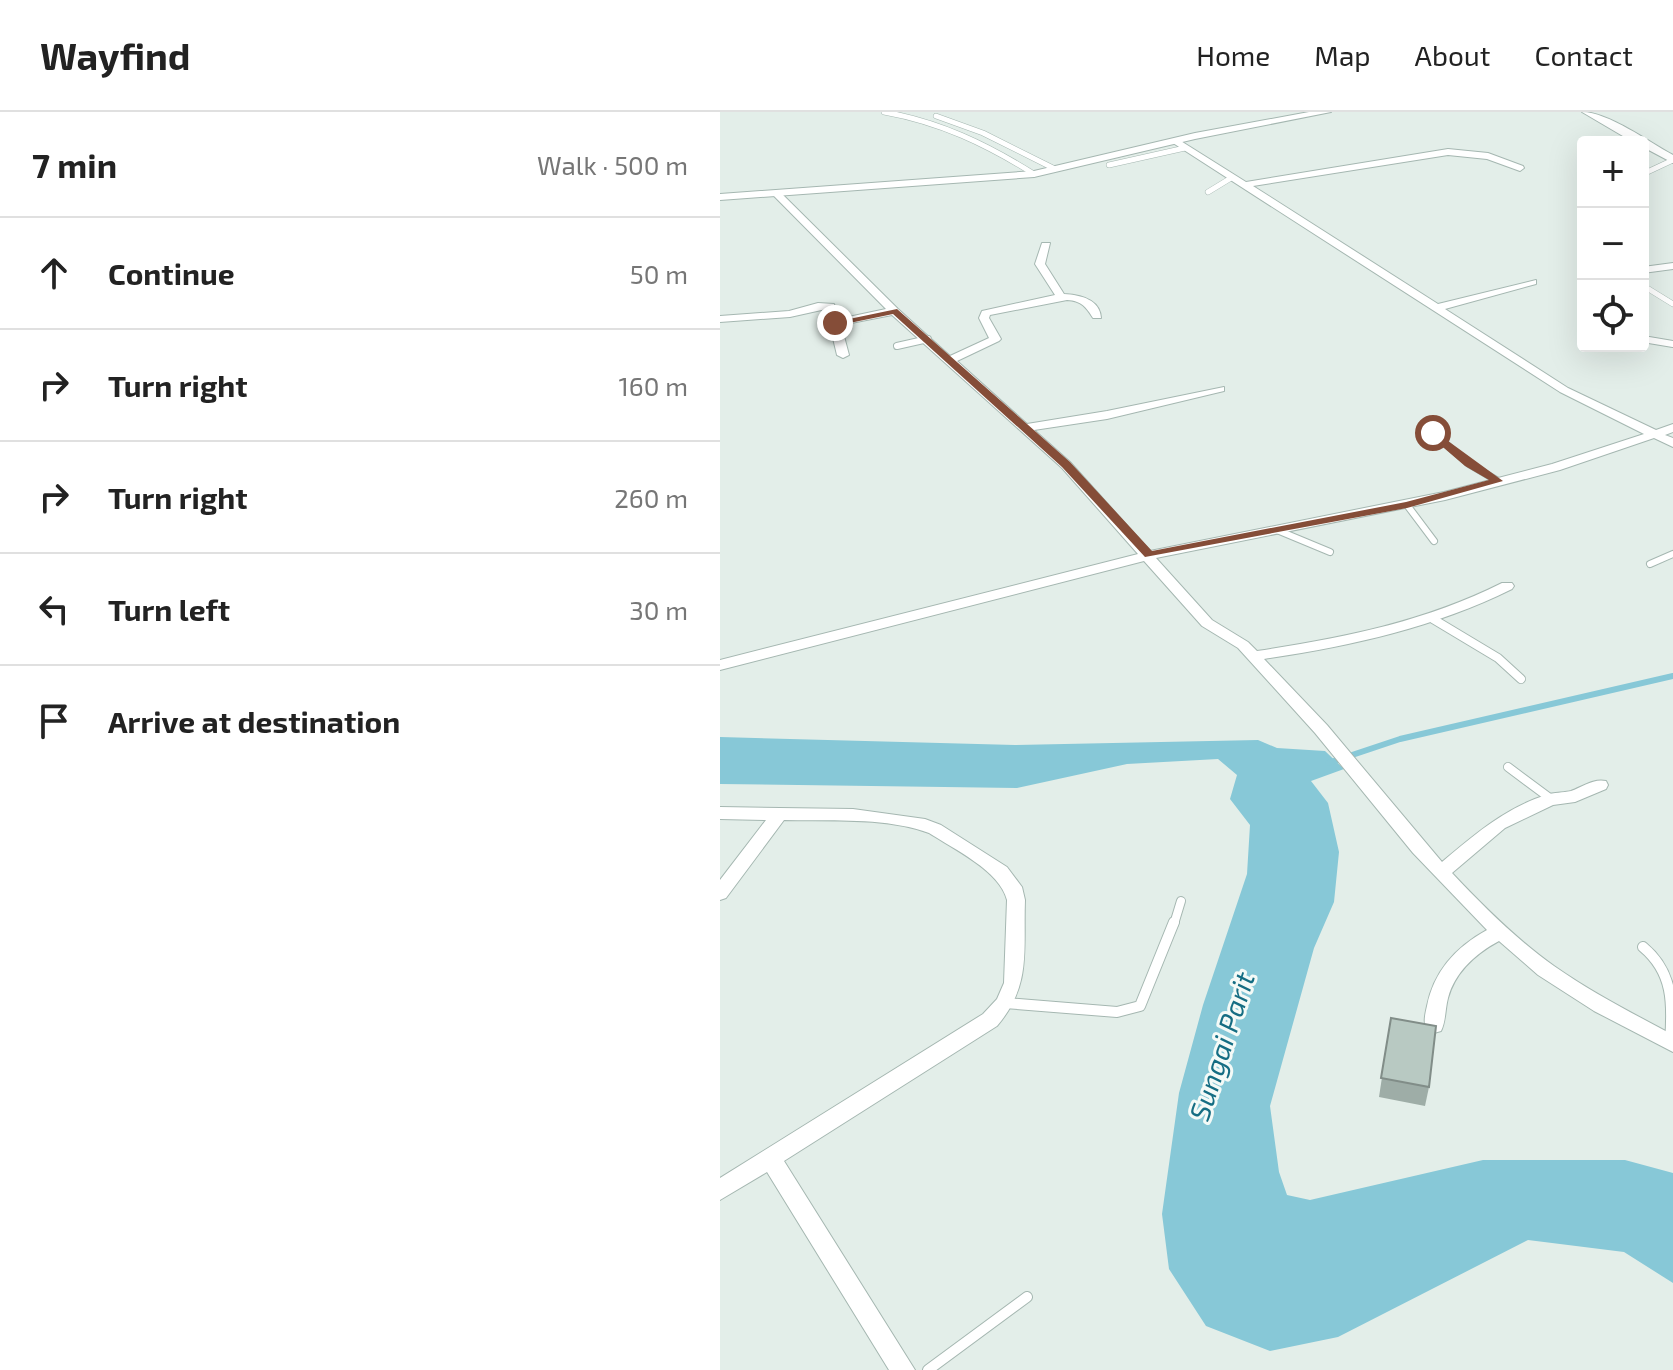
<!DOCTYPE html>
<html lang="en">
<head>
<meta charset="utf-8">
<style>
  body { margin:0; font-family:"Exo 2",sans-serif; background:#f6f6f6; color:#222 }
  .controls { position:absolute; right:24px; top:24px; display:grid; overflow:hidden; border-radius:8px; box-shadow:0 8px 32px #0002 }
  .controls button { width:72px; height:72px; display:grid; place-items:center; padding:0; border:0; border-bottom:2px solid #e0e0e0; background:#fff; color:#222; font:40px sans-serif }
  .stop { position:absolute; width:24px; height:24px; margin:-18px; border:6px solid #854d38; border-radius:50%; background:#fff }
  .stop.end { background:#854d38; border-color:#fff; box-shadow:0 2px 8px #0008 }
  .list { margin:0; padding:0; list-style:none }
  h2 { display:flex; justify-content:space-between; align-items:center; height:104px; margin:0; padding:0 32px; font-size:34px }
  h2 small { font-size:26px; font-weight:400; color:#767676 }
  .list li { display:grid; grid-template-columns:52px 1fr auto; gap:24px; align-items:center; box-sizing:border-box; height:112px; padding:0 32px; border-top:2px solid #e0e0e0 }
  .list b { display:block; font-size:30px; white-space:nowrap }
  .list em { font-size:26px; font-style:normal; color:#767676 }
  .icon { flex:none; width:44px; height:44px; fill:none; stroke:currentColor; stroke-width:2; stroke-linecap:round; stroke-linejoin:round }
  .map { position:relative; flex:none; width:953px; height:1258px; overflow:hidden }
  header { display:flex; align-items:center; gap:48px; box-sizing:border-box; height:112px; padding:0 40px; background:#fff; border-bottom:2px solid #e0e0e0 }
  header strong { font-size:38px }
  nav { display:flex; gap:44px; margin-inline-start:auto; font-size:28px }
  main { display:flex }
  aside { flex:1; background:#fff }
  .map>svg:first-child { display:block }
  .water { fill:#87c8d7 }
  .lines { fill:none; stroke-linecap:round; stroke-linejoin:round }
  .stream { stroke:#87c8d7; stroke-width:6 }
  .service-far3-casing { stroke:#a5b7b1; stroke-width:6 }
  .service-far2-casing { stroke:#a5b7b1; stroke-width:8 }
  .service-far1-casing { stroke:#a5b7b1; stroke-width:10 }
  .service-casing { stroke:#a5b7b1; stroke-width:12 }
  .minor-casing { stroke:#a5b7b1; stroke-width:2 }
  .tertiary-casing { stroke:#a5b7b1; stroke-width:2 }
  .service-far3 { stroke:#fff; stroke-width:5 }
  .service-far2 { stroke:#fff; stroke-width:6 }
  .service-far1 { stroke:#fff; stroke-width:8 }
  .service { stroke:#fff; stroke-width:10 }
  .minor { fill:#fff; fill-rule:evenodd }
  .tertiary { fill:#fff; fill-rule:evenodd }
  .wall { fill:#9eada7 }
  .building { fill:#b8c9c2; stroke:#818d88; stroke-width:2 }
  .route { fill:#854d38 }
  .labels { text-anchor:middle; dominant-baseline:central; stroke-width:6; stroke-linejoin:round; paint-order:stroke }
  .near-water-label { font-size:28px; font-style:italic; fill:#156d83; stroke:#f4faf7 }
</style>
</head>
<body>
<header>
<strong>Wayfind</strong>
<nav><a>Home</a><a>Map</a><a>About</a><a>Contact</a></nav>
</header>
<main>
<aside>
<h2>7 min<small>Walk · 500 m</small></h2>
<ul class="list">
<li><svg class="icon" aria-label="ahead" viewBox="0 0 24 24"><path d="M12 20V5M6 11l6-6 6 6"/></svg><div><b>Continue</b></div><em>50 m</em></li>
<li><svg class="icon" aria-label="right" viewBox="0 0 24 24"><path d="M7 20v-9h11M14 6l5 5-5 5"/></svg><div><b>Turn right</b></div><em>160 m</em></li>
<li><svg class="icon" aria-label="right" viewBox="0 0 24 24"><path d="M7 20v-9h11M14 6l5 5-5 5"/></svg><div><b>Turn right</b></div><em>260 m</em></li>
<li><svg class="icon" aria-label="left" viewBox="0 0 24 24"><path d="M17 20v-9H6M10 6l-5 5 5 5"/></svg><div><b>Turn left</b></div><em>30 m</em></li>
<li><svg class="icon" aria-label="arrive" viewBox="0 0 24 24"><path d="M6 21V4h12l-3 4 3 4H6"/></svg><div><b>Arrive at destination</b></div></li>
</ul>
</aside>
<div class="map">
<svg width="953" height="1258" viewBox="0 0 953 1258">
  <rect width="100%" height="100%" fill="#e3eee9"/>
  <path class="water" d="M0 625 295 633 538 628 557 636 605 639 624 657 591 669 608 691 619 740 614 790 594 836 550 994 559 1060 567 1083 590 1088 763 1048H905L953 1061V1171L904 1140 808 1128 618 1225 550 1239 486 1214 449 1157 442 1102 459 981 483 893 527 762 530 713 510 687 517 663 498 647 407 652 297 676 0 672Z"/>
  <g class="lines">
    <path class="stream" d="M608 651 680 627 953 564"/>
    <g class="service-far3-casing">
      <g id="service-far3">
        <path d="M164 0C220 10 266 32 314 62"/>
        <path d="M216 4 263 21 335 57"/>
        <path d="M389 53 465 36"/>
        <path d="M923 62 953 48"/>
        <path d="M488 80 511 66"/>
        <path d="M927 176 953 192"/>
      </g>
    </g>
    <g class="service-far2-casing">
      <g id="service-far2">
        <path d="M923 227 953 232"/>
        <path d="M177 234 208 227"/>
        <path d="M713 321 749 352 778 369"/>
        <path d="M687 393 714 429"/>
        <path d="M557 418 610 440"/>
        <path d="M930 452 953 442"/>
      </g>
    </g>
    <g class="service-far1-casing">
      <g id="service-far1">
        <path d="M713 507 778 546 801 567"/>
        <path d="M788 655 831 687"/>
        <path d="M454 812 461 789"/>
      </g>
    </g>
    <g class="service-casing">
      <g id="service">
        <path d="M923 835C953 860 953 891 950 930"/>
        <path d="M285 891 397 900 420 894 454 810"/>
        <path d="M208 1258 307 1185"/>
      </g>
    </g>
    <g class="minor-casing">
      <g id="minor">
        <path d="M456 26 526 70 728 37 768 41 803 54 804 56 800 59 767 47 728 43 533 74 718 192 816 168V172L725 197 848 276 936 318 953 312V320L945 323 953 326V335L934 326 840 358 725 388 436 446 492 508 528 530 537 539C623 526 704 510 782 471H792L794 474 792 477C713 516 631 534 544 547L607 613 722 750C754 723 785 696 826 683 834 680 843 681 851 679 862 675 874 666 886 669L888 673 886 677 855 690 833 693 785 716 732 761C763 794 797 828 834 854 871 880 912 901 953 923V940L874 899 818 863 779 829C755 842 735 860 728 886 725 897 726 909 721 919L714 921 707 919C703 911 705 903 707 894 714 859 736 835 767 818L693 741 595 621 518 536 482 514 424 449 0 558V548L418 442 342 356 172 203 121 213 129 243 123 246 117 243 106 197 70 205 0 210V204L69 199 98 191 114 192 119 207 166 197 53 83V79H59L178 197 230 244 269 226 259 206 262 199 335 183 315 152 322 131H330L325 152 344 182C362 183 380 188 381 206H373C366 195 362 189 347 188L270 203 269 206 281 227 279 229 237 249 307 312 387 299 504 275V279L387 307 314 318 350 350 430 439 724 380 832 352 924 322 840 280 453 31 452 29Z"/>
        <path d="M953 151V157L923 161V155Z"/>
        <path d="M0 695 133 697 205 707 221 713 287 755 302 775 305 788C303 838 312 873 277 914L64 1049 195 1258H169L47 1060 0 1088V1066L263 902 277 887 284 871 287 788C280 759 234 737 209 721 166 705 109 709 64 708L6 786 0 788V768L46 708 0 707Z"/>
      </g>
    </g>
    <g class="tertiary-casing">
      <g id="tertiary">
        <path d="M589 0H611L475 27 314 65 0 88V82L314 59 475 21Z"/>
        <path d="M862 0C888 0 929 30 953 43V51L923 35V30H913Z"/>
      </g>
    </g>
    <use href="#service-far3" class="service-far3"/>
    <use href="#service-far2" class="service-far2"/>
    <use href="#service-far1" class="service-far1"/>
    <use href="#service" class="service"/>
    <use href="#minor" class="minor"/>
    <use href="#tertiary" class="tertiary"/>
  </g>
  <path class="wall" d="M671 906 709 975 705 994 659 985Z"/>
  <path class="building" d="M671 906 716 914 709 975 661 966Z"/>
  <path class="route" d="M177 197 350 350 432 439 686 390 769 368 745 354 710 324 713 318 783 369 687 396 425 445 342 355 173 202 115 214 110 211Z"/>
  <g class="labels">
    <g class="near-water-label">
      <text transform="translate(501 934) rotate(-72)">Sungai Parit</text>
    </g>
  </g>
</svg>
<div class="controls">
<button>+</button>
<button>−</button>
<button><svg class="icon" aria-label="locate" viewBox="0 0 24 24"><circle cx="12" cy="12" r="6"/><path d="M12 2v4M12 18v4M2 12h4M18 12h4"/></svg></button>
</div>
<div class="stop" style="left:713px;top:321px"></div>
<div class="stop end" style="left:115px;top:211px"></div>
</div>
</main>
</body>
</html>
